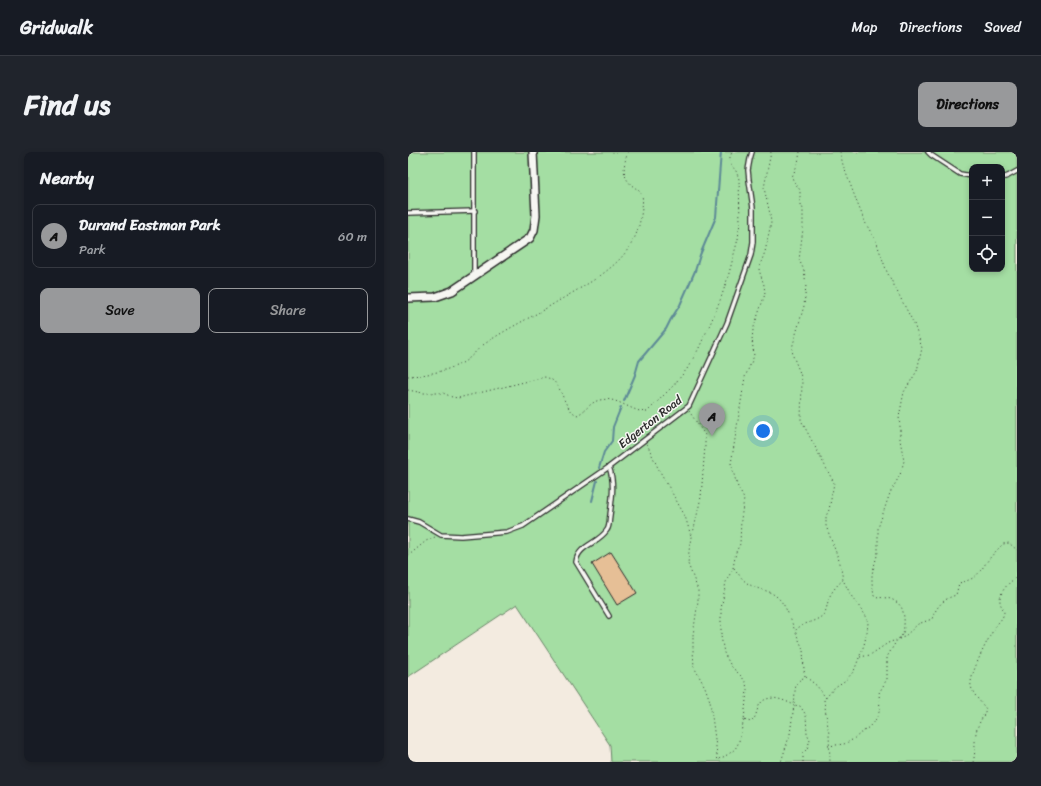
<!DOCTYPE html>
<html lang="en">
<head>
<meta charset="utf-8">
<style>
  body { margin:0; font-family:Sriracha,sans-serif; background:#20242c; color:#f1f3f6 }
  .controls { position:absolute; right:12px; top:12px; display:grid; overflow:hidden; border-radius:8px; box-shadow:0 2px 6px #0003 }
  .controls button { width:36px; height:36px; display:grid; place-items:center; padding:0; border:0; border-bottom:1px solid #363941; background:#171b24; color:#f1f3f6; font:20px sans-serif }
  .you { position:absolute; left:355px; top:279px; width:14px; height:14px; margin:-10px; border:3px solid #fff; border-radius:50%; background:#1a73e8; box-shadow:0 0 0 6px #1a73e833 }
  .badge { display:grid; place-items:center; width:26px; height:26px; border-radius:50%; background:#98999b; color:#111; font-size:13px; font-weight:700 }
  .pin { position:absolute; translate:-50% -33px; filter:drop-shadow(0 1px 2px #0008) }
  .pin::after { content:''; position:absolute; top:21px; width:14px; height:12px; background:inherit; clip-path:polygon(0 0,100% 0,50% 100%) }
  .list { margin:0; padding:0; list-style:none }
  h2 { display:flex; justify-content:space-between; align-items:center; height:52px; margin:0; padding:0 16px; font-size:17px }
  h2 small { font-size:13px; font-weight:400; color:#9ea1a6 }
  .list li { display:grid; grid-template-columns:26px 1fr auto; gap:12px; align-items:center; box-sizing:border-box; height:64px; margin:0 8px 8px; padding:0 8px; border:1px solid #363941; border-radius:8px }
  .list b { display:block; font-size:15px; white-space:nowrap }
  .list p { margin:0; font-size:13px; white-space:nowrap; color:#9ea1a6 }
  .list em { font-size:13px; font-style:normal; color:#9ea1a6 }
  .actions { display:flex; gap:8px; padding:12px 16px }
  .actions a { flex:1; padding:9px 0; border:1px solid #98999b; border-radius:8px; text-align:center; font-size:14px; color:#98999b }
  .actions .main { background:#98999b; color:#111 }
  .icon { flex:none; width:22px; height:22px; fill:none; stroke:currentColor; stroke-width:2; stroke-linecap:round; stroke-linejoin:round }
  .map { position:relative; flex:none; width:609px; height:610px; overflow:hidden; border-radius:8px }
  header { display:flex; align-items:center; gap:24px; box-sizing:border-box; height:56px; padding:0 20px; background:#171b24; border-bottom:1px solid #363941 }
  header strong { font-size:19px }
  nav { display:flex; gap:22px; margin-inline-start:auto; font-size:14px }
  .intro { display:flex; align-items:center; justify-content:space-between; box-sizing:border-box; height:96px; padding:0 24px }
  h1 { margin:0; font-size:28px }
  .button { padding:10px 18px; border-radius:8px; background:#98999b; color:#111; font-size:14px; font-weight:700 }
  main { display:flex; gap:24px; padding:0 24px }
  aside { flex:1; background:#171b24; border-radius:8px; box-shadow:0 2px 6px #0003 }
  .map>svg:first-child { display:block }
  .green { fill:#a4dea3; stroke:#688467; fill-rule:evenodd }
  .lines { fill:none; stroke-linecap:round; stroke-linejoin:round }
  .stream { stroke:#5d8a96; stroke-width:2 }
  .building { fill:#e6bf96; stroke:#2b2b2b }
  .lane-casing { stroke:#2b2b2b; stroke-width:6 }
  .street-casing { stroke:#2b2b2b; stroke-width:10 }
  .path { stroke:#2b2b2b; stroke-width:1; stroke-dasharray:1 3; stroke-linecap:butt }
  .lane { stroke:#f6f6f2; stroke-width:3.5 }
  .street { stroke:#f6f6f2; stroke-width:7 }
  .labels { text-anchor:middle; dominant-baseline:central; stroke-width:3; stroke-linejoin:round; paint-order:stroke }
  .street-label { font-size:12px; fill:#2b2b2b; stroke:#f6f6f2 }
</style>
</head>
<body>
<header>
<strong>Gridwalk</strong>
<nav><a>Map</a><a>Directions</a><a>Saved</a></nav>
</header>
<div class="intro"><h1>Find us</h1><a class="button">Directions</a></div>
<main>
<aside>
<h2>Nearby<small></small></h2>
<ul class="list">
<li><span class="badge">A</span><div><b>Durand Eastman Park</b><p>Park</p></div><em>60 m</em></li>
</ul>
<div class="actions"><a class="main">Save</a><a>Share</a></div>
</aside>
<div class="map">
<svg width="609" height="610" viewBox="0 0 609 610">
  <rect width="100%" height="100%" fill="#f3ebe0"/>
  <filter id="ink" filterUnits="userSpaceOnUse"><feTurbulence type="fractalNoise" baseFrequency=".025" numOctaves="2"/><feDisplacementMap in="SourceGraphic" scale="8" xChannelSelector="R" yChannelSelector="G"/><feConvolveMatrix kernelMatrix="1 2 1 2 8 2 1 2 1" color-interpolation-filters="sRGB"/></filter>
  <g filter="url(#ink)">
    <path class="green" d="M0 0H609V610H203L202 593 109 452 0 525ZM564 15H594V117H564Z"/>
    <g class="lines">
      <g class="stream">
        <path d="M216 249 227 223 231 209 258 177 263 167 272 153 287 119 292 103 308 65 313 0"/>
        <path d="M191 316 196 300 204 289 205 275 213 255"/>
        <path d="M184 349 189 329"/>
      </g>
    </g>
    <path class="building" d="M203 400 229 441 209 453 184 412Z"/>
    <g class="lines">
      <g class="lane-casing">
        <g id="lane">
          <path d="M520 0 523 3 552 22 564 24"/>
          <path d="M594 26 600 24 609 19"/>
          <path d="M0 61 67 59"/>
          <path d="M66 123V0"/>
          <path d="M0 367 11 370 33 383 53 384 99 380 115 374 201 315 281 254 319 171 343 103 345 90V56L341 28 340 18 342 7 344 0"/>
          <path d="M201 464 168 410C170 393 190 392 199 378 202 374 201 368 202 363 204 347 207 330 201 315"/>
        </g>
      </g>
      <g class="street-casing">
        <path id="street" d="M0 146 27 145 44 139 122 86 126 78 128 63 125 0"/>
      </g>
      <g class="path">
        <path d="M363 0 356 36 362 62 363 71 357 100 352 113 351 118 356 133 357 142 345 178 344 188 346 204 337 225 323 312 329 333 336 347 333 367 332 392 328 400 325 416 318 430 313 457V484L316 501 323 514 334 525 338 531 339 538 336 568 343 570C348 566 348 561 350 556 356 540 374 547 386 553L382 582 373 610"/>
        <path d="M392 0 390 11 384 25 385 28 392 38V50L395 57V77L391 108 396 118 398 133 396 154 384 196 385 204 392 221 394 229 393 268 426 331 421 358 418 364V374L432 411 435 428 444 445 458 464 460 471 459 480 456 493 446 519 438 528 427 535 416 548 421 582 422 610"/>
        <path d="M0 224C14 224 38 219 50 213 64 207 68 197 78 191 100 176 124 165 147 151 178 132 218 115 230 77 232 71 236 49 234 44 233 40 229 37 226 35 213 25 215 14 220 0"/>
        <path d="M0 238 15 241H35L44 245 50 246 137 225C157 230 151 253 169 263 178 259 182 250 192 248 209 244 223 260 239 260L265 234 279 217 290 198 303 170 313 146 320 125 330 87 332 70 331 27 328 19 323 13 321 8 324 0"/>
        <path d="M281 259 297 283V294L293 345 286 377 283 385 281 399 280 412 290 438V449L285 483V498L286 515 297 535 302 549 310 610"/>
        <path d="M239 292 250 316 277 364 283 384"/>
        <path d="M0 404 18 389 27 385"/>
        <path d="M326 416C332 424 337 432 347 435 352 438 359 438 365 442 377 449 382 466 387 479"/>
        <path d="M491 487 496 485 510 472 524 467C528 455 535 447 548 443L551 431C567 427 569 424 578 411 583 404 589 398 595 392L601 391 609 398"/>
        <path d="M452 505 462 503 480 491 488 488"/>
        <path d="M397 524 396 518 395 497 387 479C394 470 407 471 415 463 419 459 419 451 421 446 424 439 429 433 435 428"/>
        <path d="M420 594 436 592 444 588 461 575 468 567 472 558 471 541 479 527V505L489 488 495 482C496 475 497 467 495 460 493 449 479 444 470 446L466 444 464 431V422L470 400V376L482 341 492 323 496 309 492 288V274L491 265 496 240 509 219 514 196 506 172 479 120 468 89 458 72 450 53 435 13 432 0"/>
        <path d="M311 607C335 596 329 591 336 568"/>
        <path d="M395 610V601L399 597 402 588 399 581 398 563 392 554 386 553C388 540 384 529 398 525L409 534 418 546"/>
        <path d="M565 610C568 600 566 591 568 581 569 573 575 566 578 557 573 550 565 543 563 534 561 523 580 487 586 477 588 472 593 469 595 464 598 458 593 456 592 450 591 440 601 430 609 425"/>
      </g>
      <use href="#lane" class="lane"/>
      <use href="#street" class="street"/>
    </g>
  </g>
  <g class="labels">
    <g class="street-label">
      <text transform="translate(242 270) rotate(-38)">Edgerton Road</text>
    </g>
  </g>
</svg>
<div class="controls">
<button>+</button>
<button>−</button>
<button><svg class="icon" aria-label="locate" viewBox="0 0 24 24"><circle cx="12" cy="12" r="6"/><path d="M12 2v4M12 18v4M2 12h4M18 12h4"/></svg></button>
</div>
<div class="you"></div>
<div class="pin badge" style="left:304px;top:284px">A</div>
</div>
</main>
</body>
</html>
